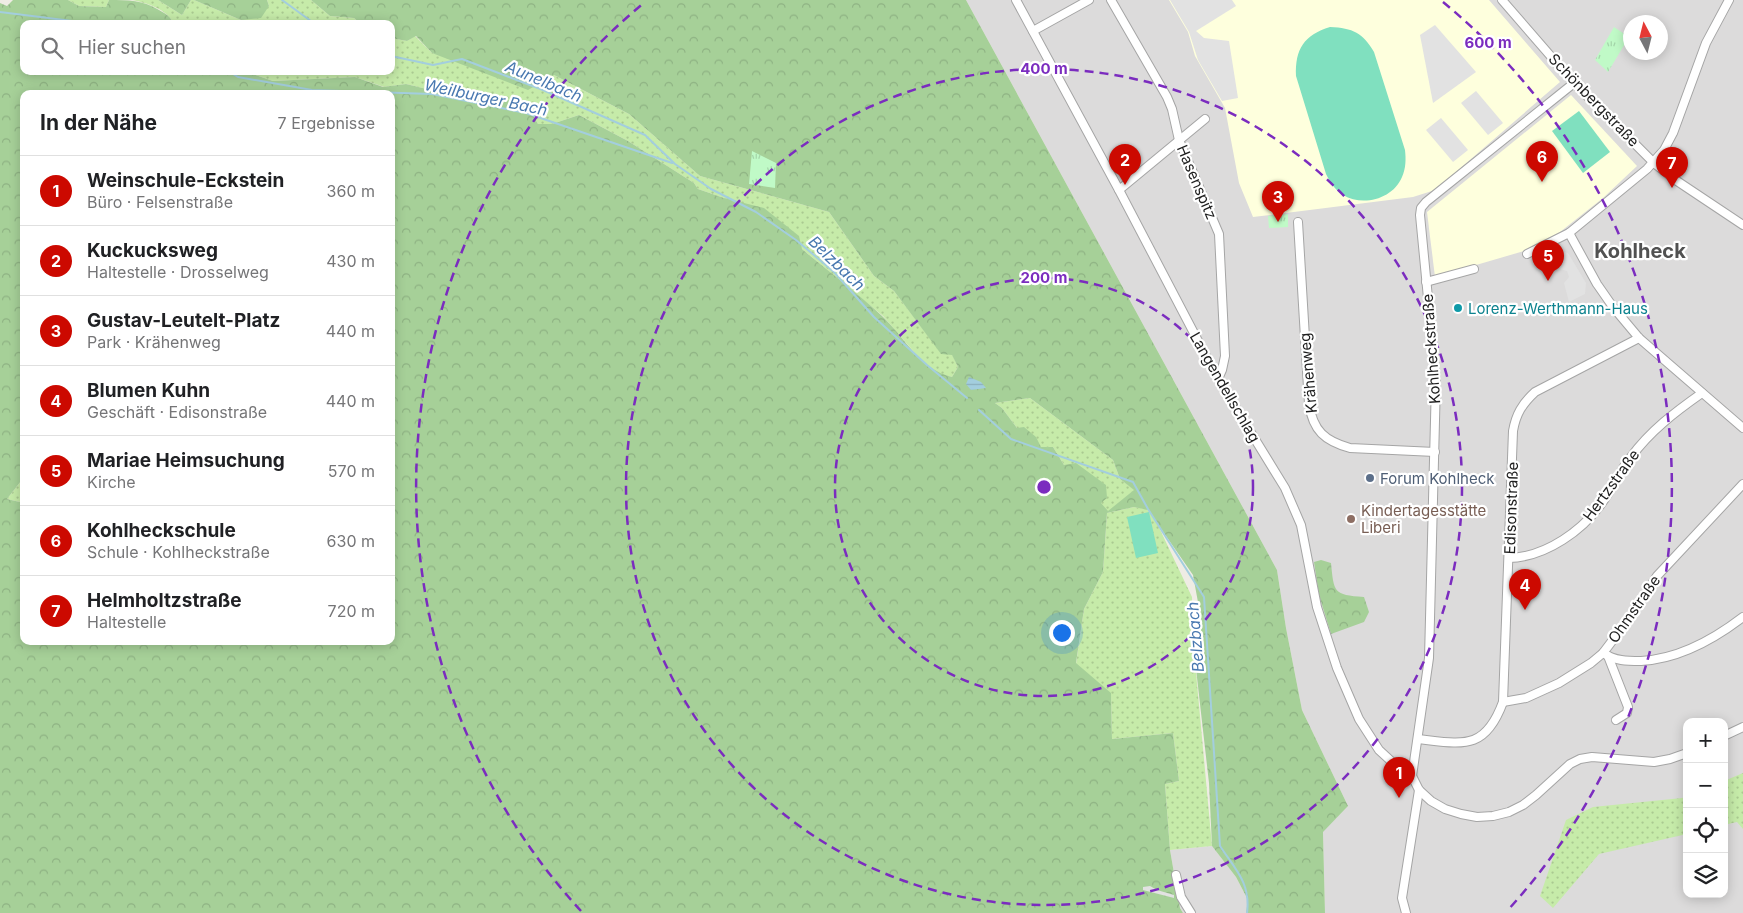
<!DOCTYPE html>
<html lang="de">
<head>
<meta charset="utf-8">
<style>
  body { margin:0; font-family:Inter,sans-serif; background:#f2f2f2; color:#202124 }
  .controls { position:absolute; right:15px; bottom:15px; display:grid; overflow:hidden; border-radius:10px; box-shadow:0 2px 12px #0003 }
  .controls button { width:45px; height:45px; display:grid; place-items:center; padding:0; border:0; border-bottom:1px solid #e0e0e0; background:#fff; color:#202124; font:25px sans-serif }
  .compass { position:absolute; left:1623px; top:15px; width:45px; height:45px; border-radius:50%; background:#fff; box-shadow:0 2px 12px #0003; rotate:353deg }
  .you { position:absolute; left:1061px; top:632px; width:18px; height:18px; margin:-12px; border:4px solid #fff; border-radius:50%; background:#1a73e8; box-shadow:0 0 0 8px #1a73e833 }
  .badge { display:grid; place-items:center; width:32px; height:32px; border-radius:50%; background:#cc0900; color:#fff; font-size:16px; font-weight:700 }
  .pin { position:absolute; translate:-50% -41px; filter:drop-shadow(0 1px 2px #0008) }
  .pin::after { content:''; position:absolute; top:26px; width:18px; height:15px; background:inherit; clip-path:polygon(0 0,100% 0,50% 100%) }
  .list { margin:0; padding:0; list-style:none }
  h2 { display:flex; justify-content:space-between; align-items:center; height:65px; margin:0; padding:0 20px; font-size:21px }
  h2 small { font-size:16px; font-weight:400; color:#757577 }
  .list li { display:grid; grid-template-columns:32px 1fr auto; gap:15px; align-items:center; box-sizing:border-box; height:70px; padding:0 20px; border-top:1px solid #e0e0e0 }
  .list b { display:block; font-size:19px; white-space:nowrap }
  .list p { margin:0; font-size:16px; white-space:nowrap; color:#757577 }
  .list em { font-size:16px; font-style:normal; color:#757577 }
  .icon { flex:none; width:28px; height:28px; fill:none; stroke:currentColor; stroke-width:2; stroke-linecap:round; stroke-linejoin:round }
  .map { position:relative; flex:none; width:1743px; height:913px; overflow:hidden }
  .search { position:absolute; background:#fff; box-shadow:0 2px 12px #0003; left:20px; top:20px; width:375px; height:55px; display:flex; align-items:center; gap:12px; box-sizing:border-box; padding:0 18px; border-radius:10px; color:#757577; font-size:19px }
  .panel { position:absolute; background:#fff; box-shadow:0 2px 12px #0003; left:20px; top:90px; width:375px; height:555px; border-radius:10px }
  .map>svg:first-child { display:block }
  .residential { fill:#dcdbdb; fill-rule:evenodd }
  .education { fill:#feffdd }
  .grass { fill:url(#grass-dots) }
  .forest { fill:url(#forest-crowns); fill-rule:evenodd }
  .park { fill:url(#park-tufts) }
  .pitch { fill:#80e0bf }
  .parking { fill:#e2e2e2 }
  .water { fill:url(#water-rules) }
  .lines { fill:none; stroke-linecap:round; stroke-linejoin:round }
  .stream { stroke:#a3cede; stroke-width:2 }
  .minor-casing { stroke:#a5a5a5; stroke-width:10 }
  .minor { stroke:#fff; stroke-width:8 }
  .ring { fill:none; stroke:#7b2cbf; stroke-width:2.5; stroke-dasharray:9 6 }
  .culture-dot { fill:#0f9aa8; stroke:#fff; stroke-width:2 }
  .service-dot { fill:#5c6f8a; stroke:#fff; stroke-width:2 }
  .education-dot { fill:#8d6e63; stroke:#fff; stroke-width:2 }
  .labels { text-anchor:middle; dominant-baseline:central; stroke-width:4.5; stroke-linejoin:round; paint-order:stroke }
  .street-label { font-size:15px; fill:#1e1e1e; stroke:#fff }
  .culture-label { font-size:15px; fill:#0d838f; stroke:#fff; text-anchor:start }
  .service-label { font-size:15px; fill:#4e5e75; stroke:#fff; text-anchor:start }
  .education-label { font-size:15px; fill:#785e54; stroke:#fff; text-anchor:start }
  .water-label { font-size:16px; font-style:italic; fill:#4878b0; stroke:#fff }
  .district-label { font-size:20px; font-weight:bold; fill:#515151; stroke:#fff }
  .centre { fill:#7b2cbf; stroke:#fff; stroke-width:2.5 }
  .ring-label { font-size:15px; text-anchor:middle; font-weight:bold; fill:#7b2cbf; stroke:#fff; stroke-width:4.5; stroke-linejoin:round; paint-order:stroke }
</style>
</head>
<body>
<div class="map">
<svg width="1743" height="913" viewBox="0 0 1743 913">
  <defs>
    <pattern id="grass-dots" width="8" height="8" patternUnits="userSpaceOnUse" patternTransform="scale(1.25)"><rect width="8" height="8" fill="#c6eba9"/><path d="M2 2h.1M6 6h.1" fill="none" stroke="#aac991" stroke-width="1.8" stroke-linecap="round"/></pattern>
    <pattern id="forest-crowns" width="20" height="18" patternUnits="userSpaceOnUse" patternTransform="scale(1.25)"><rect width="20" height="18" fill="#a6d098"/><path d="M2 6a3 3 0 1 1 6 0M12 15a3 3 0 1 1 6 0" fill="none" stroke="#8eb283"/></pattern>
    <pattern id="park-tufts" width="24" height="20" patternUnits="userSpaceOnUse" patternTransform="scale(1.25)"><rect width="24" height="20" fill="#c0fac7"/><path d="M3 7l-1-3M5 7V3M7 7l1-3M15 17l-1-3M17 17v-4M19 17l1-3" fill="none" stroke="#a5d6aa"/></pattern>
    <pattern id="water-rules" width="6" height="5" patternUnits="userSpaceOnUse" patternTransform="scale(1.25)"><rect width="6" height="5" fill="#a3cede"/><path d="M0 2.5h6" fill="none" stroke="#8cb0be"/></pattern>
  </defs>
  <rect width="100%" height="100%" fill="#efece4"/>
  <g class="residential">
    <path d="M966 0H1743V913H1325L1323 831 1348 806 1302 710 1286 628 1277 570ZM1630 22H1660V52H1630ZM1687 722H1724V894H1687Z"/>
    <path d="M1212 846 1236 877 1248 900 1246 913H1183L1180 908 1170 850Z"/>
  </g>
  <g class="education">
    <path d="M1169 0H1489L1560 82 1435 190 1413 197 1253 217 1239 183 1225 108 1195 56 1188 32Z"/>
    <path d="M1571 95 1637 166 1603 198 1560 232 1524 251 1435 277 1427 212Z"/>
  </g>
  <g class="grass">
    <path d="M68 0H109L106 7 79 6Z"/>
    <path d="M132 0H158L182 15 191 0H194L241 20 269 6 267 0H311L330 16 354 18 361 24H174C167 9 147 3 132 0Z"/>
    <path d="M415 36 432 53 554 75 629 114 700 176 829 212 874 276 894 291 941 353 952 354 958 367 952 377 939 374 921 360 883 316 802 249 724 198 698 189 694 183 628 141 579 115 552 124H538L533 115 508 100 489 104 406 84 384 87 355 77 273 81 244 71H391V38L407 41Z"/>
    <path d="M1030 398 1113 460 1120 479 1135 490 1108 512 1064 465 1053 447H1041L1017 428 1002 408 995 403Z"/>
    <path d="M21 481H24V503L7 499Z"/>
    <path d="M1134 507 1147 509 1155 519 1192 597 1194 651 1212 846 1170 850 1165 784 1179 781 1173 733 1112 739 1111 694 1076 664 1084 609 1103 572 1107 513Z"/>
    <path d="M1743 773V829L1737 822 1724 825V781Z"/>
    <path d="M1687 796V834L1599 854 1553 908 1540 896 1566 820 1593 807 1682 798Z"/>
  </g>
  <g class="forest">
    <path d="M13 0H68L79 6 106 7 109 0C128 0 143 0 159 10 166 14 170 16 174 24H24V71H244L273 81 355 77 383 87 406 84 489 104 508 100 525 106 533 115 538 124H552L579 115 628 141 694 183 698 189 724 198 764 208 799 236 802 249C828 271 856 292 881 315 905 337 919 369 952 377L958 367 952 355 941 354 894 291 874 276 829 212 700 176 629 114 554 75 528 90 432 53 416 36 407 41 391 38V24H361L354 18 330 16 311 0H966L1277 570 1286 628 1302 710 1348 806 1323 832 1325 913H1246L1248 900 1236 877 1212 846 1209 783 1195 660 1202 624 1193 575 1148 510 1134 507 1107 513 1103 572 1084 609 1076 663 1111 693 1112 739 1173 733 1179 781 1165 784 1170 850 1180 908 1183 913H0V3L7 6ZM24 94H391V641H24V503L7 499 21 481H24ZM1030 398 1113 460 1120 479 1134 490 1108 511 1101 503 1107 498 1106 485 1076 463 1064 465 1053 447H1041L1036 437 1024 427 1017 428 1002 408 995 403Z"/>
    <path d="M158 0H191L182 15Z"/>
    <path d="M194 0H267L269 6 261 18 241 20Z"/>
    <path d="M1321 560 1331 563C1334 592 1333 595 1364 597L1369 612 1364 622 1331 634 1319 595 1314 562Z"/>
  </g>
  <g class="park">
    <path d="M1614 27 1629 37 1608 72 1595 60Z"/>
    <path d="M752 151 776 163 775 188 749 184Z"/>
    <path d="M1288 214V227L1269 228 1268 216Z"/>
  </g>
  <g class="pitch">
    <path d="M1330 27C1353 28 1363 33 1374 52L1405 150C1406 159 1406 168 1402 177 1393 199 1363 207 1343 195 1335 190 1330 182 1326 174L1296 76C1295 49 1304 35 1330 27Z"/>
    <path d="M1579 111 1610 152 1583 173 1552 131Z"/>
    <path d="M1149 512 1158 553 1136 558 1127 517Z"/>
  </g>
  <g class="parking">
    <path d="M1170 0H1232L1236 6 1196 31 1204 38 1229 41 1238 98 1222 101 1198 60 1189 32Z"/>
    <path d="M1435 25 1476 72 1433 103 1420 35Z"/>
    <path d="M1476 91 1503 123 1488 135 1461 103Z"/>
    <path d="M1441 118 1468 150 1453 162 1426 130Z"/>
    <path d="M1562 251 1568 253 1586 283 1585 294 1569 302 1564 283 1569 277 1567 271 1560 269 1555 254Z"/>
    <path d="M1150 886 1157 890 1174 895V898L1143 890V887Z"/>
  </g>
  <path class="water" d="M969 377 981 382 986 388 971 390 966 384Z"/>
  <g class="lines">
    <g class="stream">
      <path d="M282 0 315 24"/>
      <path d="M0 12 96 24"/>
      <path d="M391 56 433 65 462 59 543 90 645 135 675 164 711 189 756 212 796 240 834 272 874 317 927 365 967 398"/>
      <path d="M228 71 238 77 312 90 432 94 526 113 672 163"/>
      <path d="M979 410 1011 439 1133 482 1148 509 1204 597 1220 846C1235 869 1251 883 1247 913"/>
    </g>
    <g class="minor-casing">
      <g id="minor">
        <path d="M1016 0 1119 190 1218 379 1285 488 1301 525 1317 607 1337 668 1359 719 1379 750 1392 762 1412 776 1419 790 1431 801 1445 809 1461 814 1477 817 1493 816 1509 812 1523 805 1536 795 1570 764 1580 759 1592 757 1654 762 1670 759 1687 753"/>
        <path d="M1111 0 1167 97 1172 109 1179 140 1219 234 1225 356 1222 370 1218 379"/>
        <path d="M1502 0 1574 83 1654 163 1677 181 1743 225"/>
        <path d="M1729 0 1706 43 1673 133 1664 150 1647 169 1569 233 1597 284 1613 307 1639 338 1743 428"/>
        <path d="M1033 31 1089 0"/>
        <path d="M1119 190 1205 119"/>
        <path d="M1298 222 1309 404C1313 431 1325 441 1350 448L1435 452"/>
        <path d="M1527 254 1569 233"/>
        <path d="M1426 282 1474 269"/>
        <path d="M1509 558C1546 557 1584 530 1604 500 1614 486 1620 470 1631 457 1650 431 1675 412 1702 393"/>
        <path d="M1603 653C1615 661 1627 661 1641 661 1679 659 1713 640 1743 617"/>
        <path d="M1608 656 1628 707 1627 713 1616 720"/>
        <path d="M1503 702 1526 698 1559 683 1591 663 1603 653 1634 612 1657 576 1743 484"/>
        <path d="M1724 736 1743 727"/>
        <path d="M1418 739C1463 744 1485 751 1503 702L1513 431C1516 414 1522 404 1535 392L1639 338"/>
        <path d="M1412 776 1429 658 1436 381 1420 215 1421 208 1426 202 1574 83"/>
        <path d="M1176 875 1181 897 1191 913"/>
        <path d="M1406 913 1402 898 1419 790"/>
      </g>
    </g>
    <use href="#minor" class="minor"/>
  </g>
  <g class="ring">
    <circle cx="1044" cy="487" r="209"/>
    <circle cx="1044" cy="487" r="418"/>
    <path d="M581 911A628 628 0 0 1 645 2M1443 2A628 628 0 0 1 1507 911"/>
  </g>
  <circle class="culture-dot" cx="1458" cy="308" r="5"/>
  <circle class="service-dot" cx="1370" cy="478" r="5"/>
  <circle class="education-dot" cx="1351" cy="519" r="5"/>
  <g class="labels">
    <g class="street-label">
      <text transform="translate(1594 100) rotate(46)">Schönbergstraße</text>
      <text transform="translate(1197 182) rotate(67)">Hasenspitz</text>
      <text transform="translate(1431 349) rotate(-94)">Kohlheckstraße</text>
      <text transform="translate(1308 373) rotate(-95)">Krähenweg</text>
      <text transform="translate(1225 387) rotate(60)">Langendellschlag</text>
      <text transform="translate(1611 485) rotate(-54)">Hertzstraße</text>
      <text transform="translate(1511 508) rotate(-88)">Edisonstraße</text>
      <text transform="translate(1634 609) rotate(-55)">Ohmstraße</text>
    </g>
    <g class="culture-label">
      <text x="1468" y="308">Lorenz-Werthmann-Haus</text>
    </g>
    <g class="service-label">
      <text x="1380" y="478">Forum Kohlheck</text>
    </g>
    <g class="education-label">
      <text x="1361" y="510">Kindertagesstätte<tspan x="1361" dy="17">Liberi</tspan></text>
    </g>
    <g class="water-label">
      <text transform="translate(544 81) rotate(23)">Aunelbach</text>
      <text transform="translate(486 97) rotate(12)">Weilburger Bach</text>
      <text transform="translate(837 263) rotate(44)">Belzbach</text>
      <text transform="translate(1195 637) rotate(-95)">Belzbach</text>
    </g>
    <g class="district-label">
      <text x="1640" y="251">Kohlheck</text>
    </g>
  </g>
  <circle cx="1044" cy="487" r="8" class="centre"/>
  <g class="ring-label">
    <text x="1488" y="48">600 m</text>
    <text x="1044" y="74">400 m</text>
    <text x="1044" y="283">200 m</text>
  </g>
</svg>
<div class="controls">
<button>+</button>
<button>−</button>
<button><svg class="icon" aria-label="locate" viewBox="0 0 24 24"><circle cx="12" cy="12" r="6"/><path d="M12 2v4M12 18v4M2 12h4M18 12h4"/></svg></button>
<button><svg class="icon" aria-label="layers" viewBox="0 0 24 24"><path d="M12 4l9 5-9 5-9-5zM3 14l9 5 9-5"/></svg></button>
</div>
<svg class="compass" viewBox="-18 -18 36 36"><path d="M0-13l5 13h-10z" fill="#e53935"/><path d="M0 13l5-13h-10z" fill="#757577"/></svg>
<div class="you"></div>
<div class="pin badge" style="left:1399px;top:798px">1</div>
<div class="pin badge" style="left:1125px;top:185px">2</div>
<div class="pin badge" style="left:1278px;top:222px">3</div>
<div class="pin badge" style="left:1525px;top:610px">4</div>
<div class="pin badge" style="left:1548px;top:281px">5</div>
<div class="pin badge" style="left:1542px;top:182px">6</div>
<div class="pin badge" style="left:1672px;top:188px">7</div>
<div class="search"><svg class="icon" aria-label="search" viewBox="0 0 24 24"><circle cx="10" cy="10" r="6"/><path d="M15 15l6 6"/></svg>Hier suchen</div>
<section class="panel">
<h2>In der Nähe<small>7 Ergebnisse</small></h2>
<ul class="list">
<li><span class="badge">1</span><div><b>Weinschule-Eckstein</b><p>Büro · Felsenstraße</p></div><em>360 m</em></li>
<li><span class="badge">2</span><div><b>Kuckucksweg</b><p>Haltestelle · Drosselweg</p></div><em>430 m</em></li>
<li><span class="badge">3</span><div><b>Gustav-Leutelt-Platz</b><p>Park · Krähenweg</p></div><em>440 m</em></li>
<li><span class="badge">4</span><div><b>Blumen Kuhn</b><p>Geschäft · Edisonstraße</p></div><em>440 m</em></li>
<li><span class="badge">5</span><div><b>Mariae Heimsuchung</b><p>Kirche</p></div><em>570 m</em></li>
<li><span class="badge">6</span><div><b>Kohlheckschule</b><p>Schule · Kohlheckstraße</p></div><em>630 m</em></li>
<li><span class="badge">7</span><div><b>Helmholtzstraße</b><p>Haltestelle</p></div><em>720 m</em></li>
</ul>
</section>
</div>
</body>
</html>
